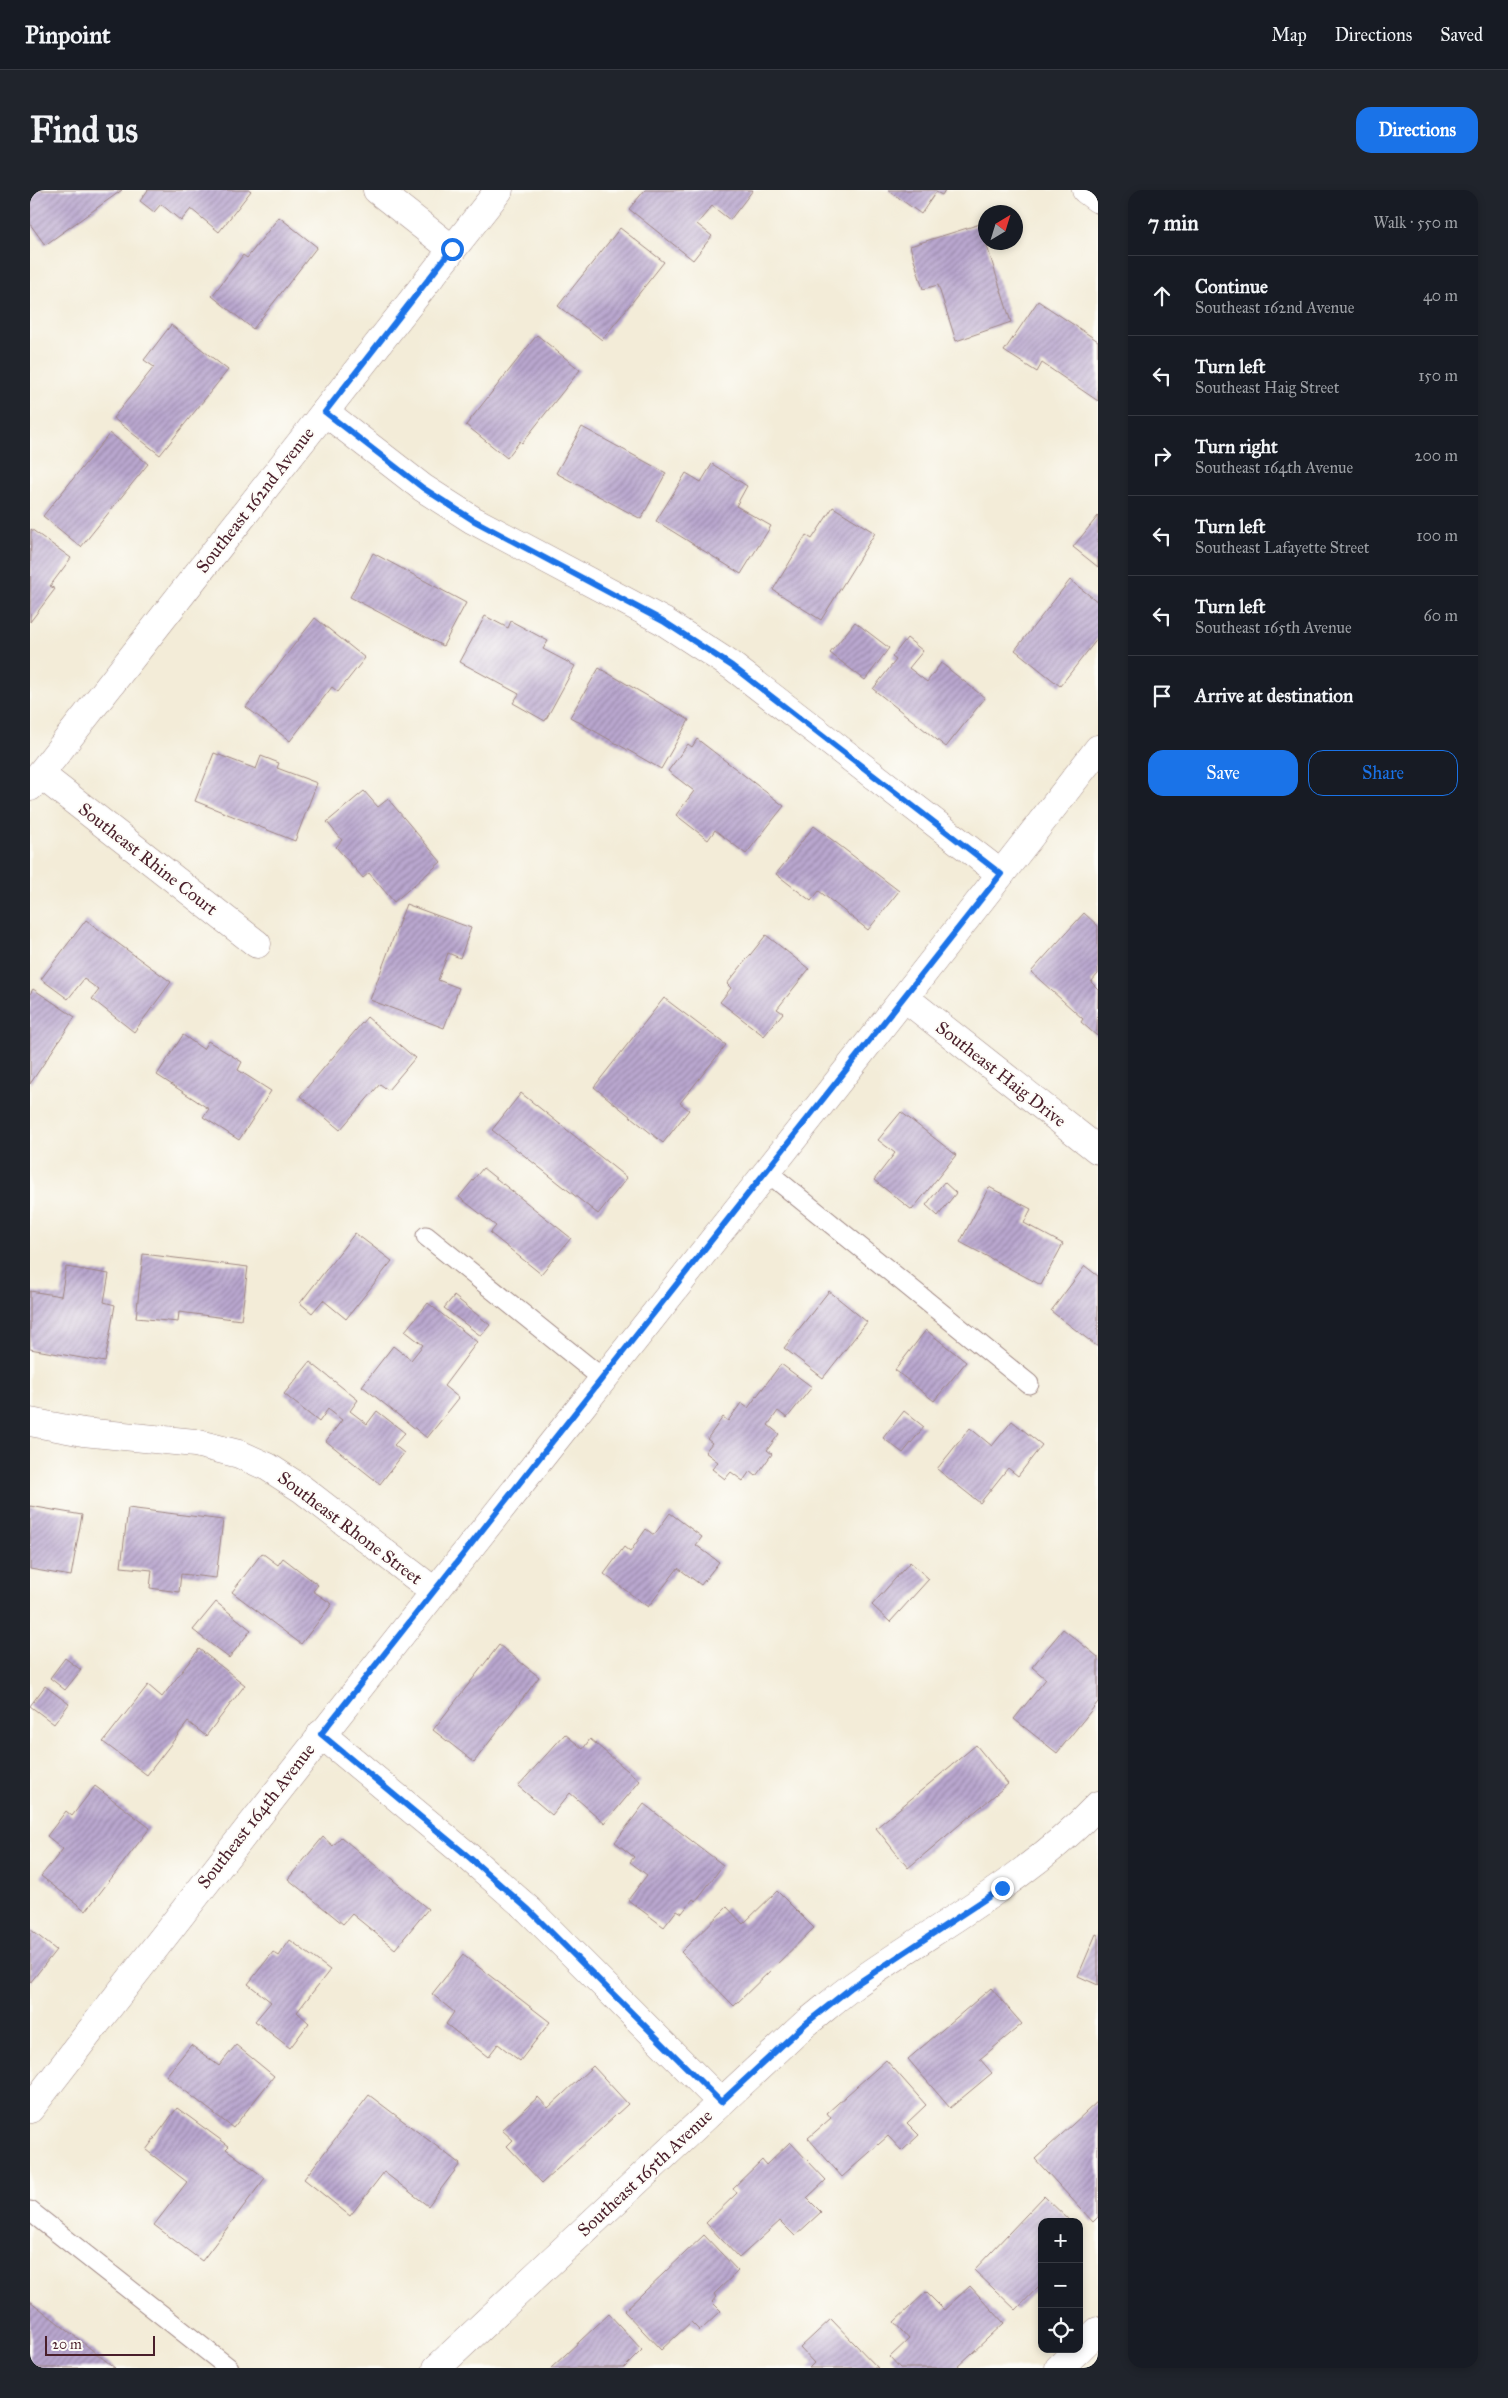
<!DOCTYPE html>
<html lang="en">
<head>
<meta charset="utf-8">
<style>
  body { margin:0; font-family:"IM FELL Great Primer",serif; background:#20242c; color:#f1f3f6 }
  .controls { position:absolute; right:15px; bottom:15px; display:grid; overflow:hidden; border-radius:10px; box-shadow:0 2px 8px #0003 }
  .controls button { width:45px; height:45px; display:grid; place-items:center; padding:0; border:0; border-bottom:1px solid #363941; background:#171b24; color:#f1f3f6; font:25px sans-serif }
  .compass { position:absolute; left:948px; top:15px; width:45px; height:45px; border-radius:50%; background:#171b24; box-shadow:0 2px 8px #0003; rotate:38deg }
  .scale { position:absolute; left:15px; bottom:12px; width:110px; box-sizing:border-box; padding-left:5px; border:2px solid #4a1f2b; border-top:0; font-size:14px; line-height:18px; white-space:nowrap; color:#4a1f2b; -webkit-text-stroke:4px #fdfcf7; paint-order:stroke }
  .stop { position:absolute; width:15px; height:15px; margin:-11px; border:4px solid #1a73e8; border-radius:50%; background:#fff }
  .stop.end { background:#1a73e8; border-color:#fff; box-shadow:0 1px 5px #0008 }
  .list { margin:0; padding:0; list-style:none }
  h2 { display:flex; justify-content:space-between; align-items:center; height:65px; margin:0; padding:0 20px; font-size:21px }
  h2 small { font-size:16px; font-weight:400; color:#9ea1a6 }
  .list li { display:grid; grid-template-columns:32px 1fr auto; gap:15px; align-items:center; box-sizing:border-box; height:80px; padding:0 20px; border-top:1px solid #363941 }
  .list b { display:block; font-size:19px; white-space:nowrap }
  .list p { margin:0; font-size:16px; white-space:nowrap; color:#9ea1a6 }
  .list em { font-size:16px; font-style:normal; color:#9ea1a6 }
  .actions { display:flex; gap:10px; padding:15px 20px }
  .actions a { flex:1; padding:11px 0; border:1px solid #1a73e8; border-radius:15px; text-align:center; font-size:18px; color:#1a73e8 }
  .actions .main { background:#1a73e8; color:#fff }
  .icon { flex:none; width:28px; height:28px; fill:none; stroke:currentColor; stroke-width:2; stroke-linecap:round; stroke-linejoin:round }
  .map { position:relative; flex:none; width:1068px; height:2178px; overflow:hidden; border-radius:15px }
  header { display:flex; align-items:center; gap:30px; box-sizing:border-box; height:70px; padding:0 25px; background:#171b24; border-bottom:1px solid #363941 }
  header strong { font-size:24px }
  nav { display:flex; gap:28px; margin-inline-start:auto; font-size:18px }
  .intro { display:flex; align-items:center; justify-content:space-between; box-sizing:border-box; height:120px; padding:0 30px }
  h1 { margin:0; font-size:35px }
  .button { padding:12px 22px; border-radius:15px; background:#1a73e8; color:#fff; font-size:18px; font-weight:700 }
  main { display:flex; gap:30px; padding:0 30px }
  aside { flex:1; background:#171b24; border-radius:15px; box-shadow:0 2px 8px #0003 }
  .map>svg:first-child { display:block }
  .building { fill:url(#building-hatch) }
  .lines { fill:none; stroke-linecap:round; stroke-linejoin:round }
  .lane-casing { stroke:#9e8682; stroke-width:21 }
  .street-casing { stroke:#9e8682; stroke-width:29 }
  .secondary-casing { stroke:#9e8682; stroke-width:29 }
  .lane { stroke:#fff; stroke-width:19 }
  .street { stroke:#fff; stroke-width:28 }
  .secondary { stroke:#fff; stroke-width:28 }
  .route { stroke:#1a73e8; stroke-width:6 }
  .labels { text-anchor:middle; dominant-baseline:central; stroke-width:4; stroke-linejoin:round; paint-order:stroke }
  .street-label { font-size:18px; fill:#4a1f2b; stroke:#fdfcf7 }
</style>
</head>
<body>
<header>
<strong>Pinpoint</strong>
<nav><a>Map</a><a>Directions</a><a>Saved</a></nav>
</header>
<div class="intro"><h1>Find us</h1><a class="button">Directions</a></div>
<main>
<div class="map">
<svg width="1068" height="2178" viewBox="0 0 1068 2178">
  <defs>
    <pattern id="building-hatch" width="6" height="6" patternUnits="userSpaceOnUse" patternTransform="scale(1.25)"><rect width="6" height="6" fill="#b9a7cf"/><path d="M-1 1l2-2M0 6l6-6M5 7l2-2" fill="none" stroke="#9887a8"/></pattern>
  </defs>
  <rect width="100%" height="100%" fill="#fdfcf7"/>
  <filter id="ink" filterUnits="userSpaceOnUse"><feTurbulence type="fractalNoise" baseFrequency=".02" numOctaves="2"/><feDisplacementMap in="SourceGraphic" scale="10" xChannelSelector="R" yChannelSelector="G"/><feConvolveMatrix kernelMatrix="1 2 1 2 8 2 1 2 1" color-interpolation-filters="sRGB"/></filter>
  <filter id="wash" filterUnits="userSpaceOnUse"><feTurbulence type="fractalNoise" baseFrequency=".0096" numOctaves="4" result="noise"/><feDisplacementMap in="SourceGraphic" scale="20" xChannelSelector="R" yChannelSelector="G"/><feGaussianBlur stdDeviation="1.12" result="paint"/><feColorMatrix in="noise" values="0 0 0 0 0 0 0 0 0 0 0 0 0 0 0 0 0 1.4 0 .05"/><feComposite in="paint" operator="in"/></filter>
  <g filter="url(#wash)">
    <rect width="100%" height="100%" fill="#f3ecd8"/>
    <g id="blocks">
      <g class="building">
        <path d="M0 0H92L15 55 0 34Z"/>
        <path d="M118 0H220L221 1 189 42 161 19 151 31 131 14 124 22 110 11Z"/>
        <path d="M615 0H723L700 30 682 16 667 34 682 46 663 70 599 19Z"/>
        <path d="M858 0H915L912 5 906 2 891 24Z"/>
        <path d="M249 27 287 57 223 139 182 106 213 65 217 68Z"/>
        <path d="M950 34 981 132 926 151 908 95 893 99 880 56Z"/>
        <path d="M590 38 634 72 572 150 528 116Z"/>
        <path d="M1008 111 1068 151V211L1012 173 1007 182 974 161Z"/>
        <path d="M141 135 198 180 130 265 83 228 124 177 114 170Z"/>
        <path d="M507 145 550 180 492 253 490 251 477 268 436 235Z"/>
        <path d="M552 237 636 283 611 329 526 283Z"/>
        <path d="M80 243 118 274 51 357 13 326Z"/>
        <path d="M682 274 717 296 706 316 741 336 711 384 626 331 656 283 671 292Z"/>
        <path d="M803 317 845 343 791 430 743 400 776 345 782 349Z"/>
        <path d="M1068 326V377L1043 357Z"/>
        <path d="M1 339 41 368 20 396 25 399 0 432Z"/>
        <path d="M343 363 436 413 413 456 320 407Z"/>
        <path d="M1040 390 1068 412V448L1030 496 985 460Z"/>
        <path d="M455 426 478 438 481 431 518 451 513 459 545 476 515 531 483 513 489 504 430 472Z"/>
        <path d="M285 428 335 468 308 502 302 497 260 551 216 517Z"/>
        <path d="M825 432 859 458 835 490 800 463Z"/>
        <path d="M877 448 893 461 879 478 897 492 911 473 955 508 916 557 843 499 866 470 862 467Z"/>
        <path d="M569 478 659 530 631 579 540 527Z"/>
        <path d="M667 549 754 616 716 664 685 640 678 650 646 625 664 601 638 581 658 554 662 557Z"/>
        <path d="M184 563 226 579 231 566 249 573 247 578 287 593 265 651 165 611Z"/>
        <path d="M334 601 348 617 358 609 411 672 364 712 339 683 333 688 306 657 312 650 297 632Z"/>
        <path d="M784 636 869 701 838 740 789 701 781 711 746 684Z"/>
        <path d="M376 714 441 738 430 768 418 763 408 790 429 798 414 838 340 810Z"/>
        <path d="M1054 723 1068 736V784L1061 792 1068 799 1067 846 1051 832 1053 829 1001 782Z"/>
        <path d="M56 730 141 792 104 842 62 809 69 800 54 789 38 809 11 789Z"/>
        <path d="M736 745 779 779 747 819 753 823 734 846 690 812 701 798 697 794Z"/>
        <path d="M3 799 45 827 0 894V804Z"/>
        <path d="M634 808 696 855 650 913 659 920 633 953 564 897Z"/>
        <path d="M337 827 385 868 358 900 350 894 310 940 270 906Z"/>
        <path d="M153 845 173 859 178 851 212 872 208 880 241 901 209 950 173 927 179 919 127 885Z"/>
        <path d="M491 903 597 988 568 1024 462 940Z"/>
        <path d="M871 922 926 965 882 1020 844 990 865 963 848 950Z"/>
        <path d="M453 978 541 1048 511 1084 460 1043 466 1036 429 1007Z"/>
        <path d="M914 992 926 1003 908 1026 896 1015Z"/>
        <path d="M959 997 1001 1019 994 1033 1033 1054 1011 1095 930 1052Z"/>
        <path d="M325 1043 362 1071 316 1129 293 1110 282 1123 270 1113Z"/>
        <path d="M113 1064 218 1077 211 1130 149 1122 148 1132 106 1128Z"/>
        <path d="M1055 1076 1068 1086V1157L1021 1121Z"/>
        <path d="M36 1077 79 1084 74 1112 85 1115 75 1172 0 1159V1101L31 1106Z"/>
        <path d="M799 1101 837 1132 793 1188 754 1158Z"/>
        <path d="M424 1106 460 1135 451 1146 414 1118Z"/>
        <path d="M398 1113 447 1152 414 1196 429 1208 397 1248 332 1196 363 1156 381 1170 393 1155 375 1141Z"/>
        <path d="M896 1140 936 1172 904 1211 865 1180Z"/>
        <path d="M280 1172 328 1210 320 1221 337 1234 347 1221 375 1243 364 1255 374 1263 350 1294 296 1251 312 1230 298 1219 289 1232 254 1204Z"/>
        <path d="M751 1174 782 1197 757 1228 748 1221 738 1235 749 1244 737 1260 742 1264 726 1286 720 1281 713 1291 701 1282 695 1289 682 1279 688 1272 675 1262 682 1253 677 1249 693 1227 698 1231 711 1213 718 1218Z"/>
        <path d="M874 1221 894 1237 873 1263 853 1248Z"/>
        <path d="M982 1231 1012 1255 988 1286 978 1278 950 1313 907 1279 940 1238 962 1256Z"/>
        <path d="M0 1316 52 1325 41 1386 0 1379Z"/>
        <path d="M98 1318 193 1330 186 1388 151 1384 149 1402 120 1398 122 1380 91 1377Z"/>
        <path d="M640 1323 672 1347 666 1355 689 1372 671 1395 648 1378 618 1417 574 1384 594 1357 600 1362 616 1339 624 1345Z"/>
        <path d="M232 1363 248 1375 253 1368 288 1395 283 1401 302 1414 271 1454 202 1402Z"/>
        <path d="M880 1372 899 1389 860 1432 842 1415Z"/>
        <path d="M186 1412 221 1440 199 1468 163 1440Z"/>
        <path d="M1033 1439 1068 1467V1512L1027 1563 984 1529 1016 1489 1002 1477Z"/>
        <path d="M469 1455 509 1487 444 1572 403 1540Z"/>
        <path d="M169 1459 215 1495 176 1546 158 1532 117 1585 73 1552 118 1495 132 1507Z"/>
        <path d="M35 1468 51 1480 35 1500 20 1488Z"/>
        <path d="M15 1496 39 1514 24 1534 0 1516Z"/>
        <path d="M535 1544 553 1559 560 1549 610 1591 575 1633 540 1603 522 1625 488 1596Z"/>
        <path d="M946 1555 978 1594 878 1678 846 1638Z"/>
        <path d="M65 1596 120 1638 56 1721 11 1686 33 1659 17 1646 36 1621 42 1626Z"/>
        <path d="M614 1614 693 1675 666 1711 663 1709 652 1723 647 1720 634 1737 598 1710 617 1685 600 1672 604 1667 585 1652Z"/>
        <path d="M293 1647 303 1656 311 1647 398 1719 365 1759 322 1724 313 1734 258 1689Z"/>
        <path d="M747 1701 784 1738 704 1816 651 1762 697 1717 713 1734Z"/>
        <path d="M0 1739 26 1760 0 1793Z"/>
        <path d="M1066 1744 1068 1745V1795L1048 1786Z"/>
        <path d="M260 1750 300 1780 267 1822 279 1833 260 1858 225 1831 241 1812 218 1794 243 1762 249 1766Z"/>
        <path d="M433 1765 520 1832 490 1871 468 1854 458 1867 416 1834 424 1822 402 1804Z"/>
        <path d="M961 1798 992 1834 950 1869 962 1883 920 1918 878 1869Z"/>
        <path d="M161 1855 189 1876 206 1855 244 1886 203 1938 136 1886Z"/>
        <path d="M856 1870 896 1915 877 1933 889 1945 872 1961 858 1946 812 1987 778 1948 801 1928 797 1923Z"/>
        <path d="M563 1876 598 1914 512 1993 477 1956 483 1950 472 1940 508 1907 518 1918Z"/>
        <path d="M339 1905 430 1974 398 2016 354 1982 320 2026 274 1989Z"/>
        <path d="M1068 1911V2027L1063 2032 1005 1969Z"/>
        <path d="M147 1918 199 1956 196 1959 235 1988 172 2071 124 2035 157 1992 116 1960Z"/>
        <path d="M760 1952 796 1990 777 2008 791 2022 765 2046 750 2031 709 2068 676 2033 707 2003 703 1998 732 1970 736 1975Z"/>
        <path d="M1014 2006 1041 2032H1012V2093L986 2120 944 2080Z"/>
        <path d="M674 2045 708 2081 684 2104 686 2107 682 2112 691 2121 670 2141 661 2132 631 2160 594 2121Z"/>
        <path d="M940 2096 974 2133 926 2178H870L860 2167 879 2149 864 2132 896 2102 914 2120Z"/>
        <path d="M0 2111 85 2178H0Z"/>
        <path d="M579 2124 612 2160 594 2178H521Z"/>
        <path d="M801 2129 848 2178H779L784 2173 770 2158Z"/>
      </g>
    </g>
  </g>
  <g filter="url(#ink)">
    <use href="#blocks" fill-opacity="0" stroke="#9e8682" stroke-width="1"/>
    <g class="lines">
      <g class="lane-casing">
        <g id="lane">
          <path d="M736 981 999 1194"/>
          <path d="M396 1046 572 1188"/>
          <path d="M0 2021 199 2178"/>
        </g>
      </g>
      <g class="street-casing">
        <g id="street">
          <path d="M347 0 422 59"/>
          <path d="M1056 0 1068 9"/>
          <path d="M295 222 393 298 443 330 633 431 702 476 971 684"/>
          <path d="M10 584 227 754"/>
          <path d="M875 808 1068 960"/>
          <path d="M0 1232 53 1242 165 1253 209 1264 238 1277 272 1299 404 1401"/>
          <path d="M291 1544 440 1668 499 1720 691 1912"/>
          <path d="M0 1919C352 1462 716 1015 1068 559"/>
          <path d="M1049 2159 1068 2141"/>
          <path d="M407 2178 775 1834C791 1822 806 1808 823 1796 906 1737 997 1690 1068 1615"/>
          <path d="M1029 2178 1049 2159"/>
        </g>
      </g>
      <g class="secondary-casing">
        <path id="secondary" d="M0 597 469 0"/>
      </g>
      <use href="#lane" class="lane"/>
      <use href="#street" class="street"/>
      <use href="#secondary" class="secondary"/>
    </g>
  </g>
  <g class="lines" filter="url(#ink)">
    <path class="route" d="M422 59 295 222 393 298 443 330 633 431 702 476 971 684 291 1544 440 1668 499 1720 691 1912 775 1834 822 1797 972 1698"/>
  </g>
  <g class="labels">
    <g class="street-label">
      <text transform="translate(225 310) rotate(-52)">Southeast 162nd Avenue</text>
      <text transform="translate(118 669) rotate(38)">Southeast Rhine Court</text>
      <text transform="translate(971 884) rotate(38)">Southeast Haig Drive</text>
      <text transform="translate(320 1338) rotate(37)">Southeast Rhone Street</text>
      <text transform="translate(226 1626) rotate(-52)">Southeast 164th Avenue</text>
      <text transform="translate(615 1983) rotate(-43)">Southeast 165th Avenue</text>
    </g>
  </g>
</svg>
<div class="controls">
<button>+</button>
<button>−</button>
<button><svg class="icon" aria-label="locate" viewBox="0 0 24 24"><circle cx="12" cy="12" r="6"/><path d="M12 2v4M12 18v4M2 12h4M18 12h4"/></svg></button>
</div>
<svg class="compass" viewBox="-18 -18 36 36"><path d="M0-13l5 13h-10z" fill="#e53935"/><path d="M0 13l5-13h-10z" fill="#9ea1a6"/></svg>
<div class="scale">20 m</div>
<div class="stop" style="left:422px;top:59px"></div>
<div class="stop end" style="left:972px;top:1698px"></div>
</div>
<aside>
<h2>7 min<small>Walk · 550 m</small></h2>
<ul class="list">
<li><svg class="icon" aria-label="ahead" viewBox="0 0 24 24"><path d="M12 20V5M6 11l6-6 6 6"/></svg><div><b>Continue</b><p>Southeast 162nd Avenue</p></div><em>40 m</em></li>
<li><svg class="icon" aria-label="left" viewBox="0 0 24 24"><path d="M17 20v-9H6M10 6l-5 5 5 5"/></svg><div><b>Turn left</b><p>Southeast Haig Street</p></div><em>150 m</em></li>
<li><svg class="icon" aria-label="right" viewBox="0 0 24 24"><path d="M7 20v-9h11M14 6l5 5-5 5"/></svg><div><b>Turn right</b><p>Southeast 164th Avenue</p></div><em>200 m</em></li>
<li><svg class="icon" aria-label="left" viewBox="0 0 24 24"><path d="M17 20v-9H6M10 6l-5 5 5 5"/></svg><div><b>Turn left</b><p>Southeast Lafayette Street</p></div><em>100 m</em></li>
<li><svg class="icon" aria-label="left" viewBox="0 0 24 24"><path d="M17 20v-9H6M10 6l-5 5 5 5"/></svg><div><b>Turn left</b><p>Southeast 165th Avenue</p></div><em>60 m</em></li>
<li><svg class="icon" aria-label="arrive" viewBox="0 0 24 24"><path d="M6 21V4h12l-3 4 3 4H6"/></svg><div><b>Arrive at destination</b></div></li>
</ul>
<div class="actions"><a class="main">Save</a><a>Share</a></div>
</aside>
</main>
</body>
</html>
